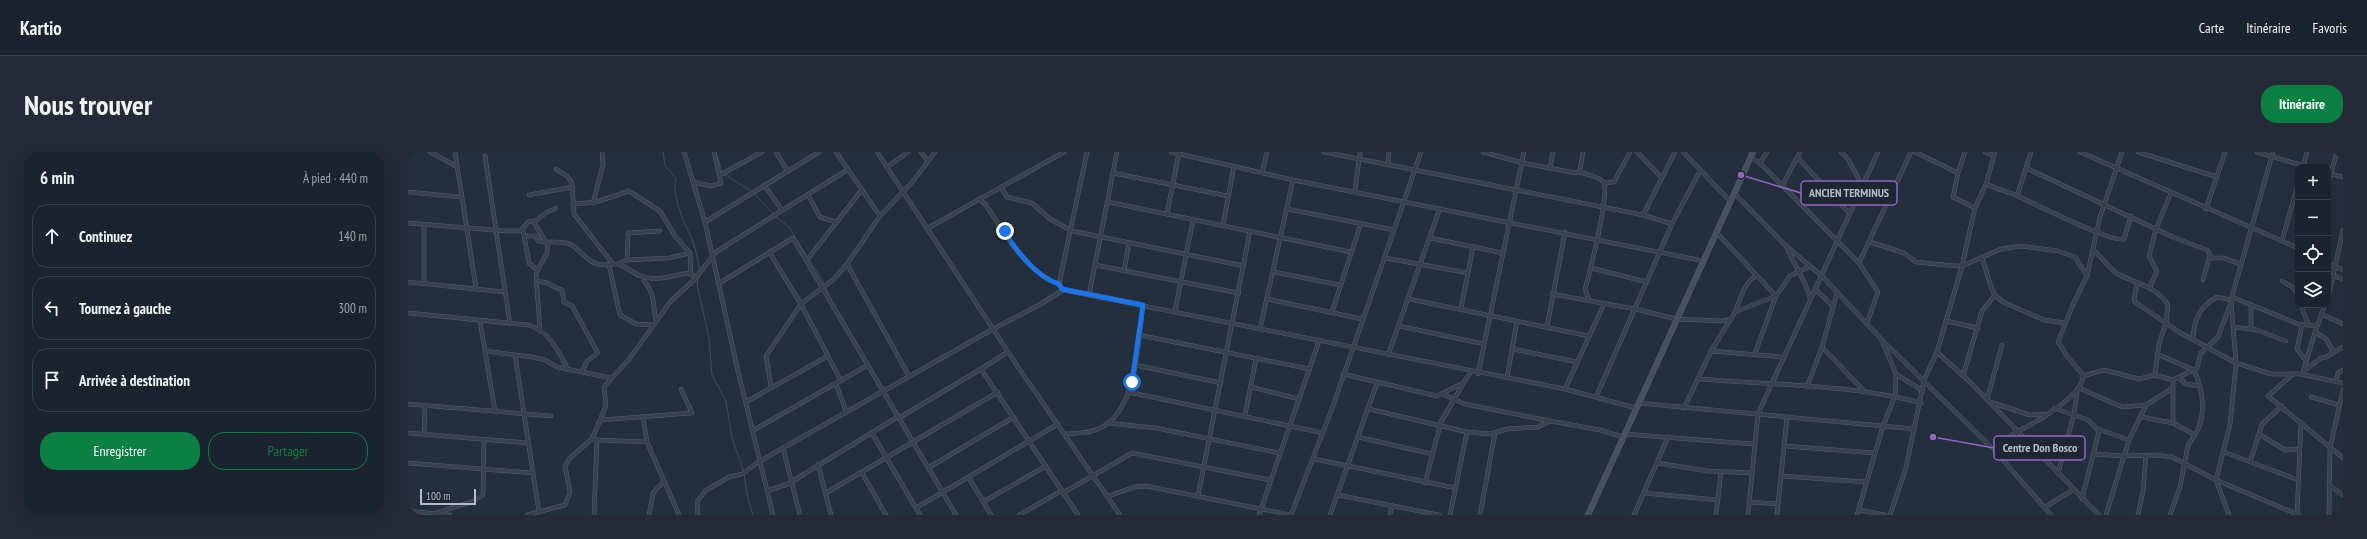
<!DOCTYPE html>
<html lang="fr">
<head>
<meta charset="utf-8">
<style>
  body { margin:0; font-family:"PT Sans Narrow",sans-serif; background:#242b36; color:#f1f3f6 }
  .controls { position:absolute; right:12px; top:12px; display:grid; overflow:hidden; border-radius:8px; box-shadow:0 4px 16px #0002 }
  .controls button { width:36px; height:36px; display:grid; place-items:center; padding:0; border:0; border-bottom:1px solid #39404a; background:#1b232e; color:#f1f3f6; font:20px sans-serif }
  .scale { position:absolute; left:12px; bottom:10px; width:56px; box-sizing:border-box; padding-left:4px; border:2px solid #b4bcc9; border-top:0; font-size:11px; line-height:14px; white-space:nowrap; color:#b4bcc9; -webkit-text-stroke:3px #1d2633; paint-order:stroke }
  .stop { position:absolute; width:12px; height:12px; margin:-9px; border:3px solid #1a73e8; border-radius:50%; background:#fff }
  .stop.end { background:#1a73e8; border-color:#fff; box-shadow:0 1px 4px #0008 }
  .list { margin:0; padding:0; list-style:none }
  h2 { display:flex; justify-content:space-between; align-items:center; height:52px; margin:0; padding:0 16px; font-size:17px }
  h2 small { font-size:13px; font-weight:400; color:#a0a4aa }
  .list li { display:grid; grid-template-columns:26px 1fr auto; gap:12px; align-items:center; box-sizing:border-box; height:64px; margin:0 8px 8px; padding:0 8px; border:1px solid #39404a; border-radius:16px }
  .list b { display:block; font-size:15px; white-space:nowrap }
  .list em { font-size:13px; font-style:normal; color:#a0a4aa }
  .actions { display:flex; gap:8px; padding:12px 16px }
  .actions a { flex:1; padding:9px 0; border:1px solid #0b8043; border-radius:16px; text-align:center; font-size:14px; color:#0b8043 }
  .actions .main { background:#0b8043; color:#fff }
  .icon { flex:none; width:22px; height:22px; fill:none; stroke:currentColor; stroke-width:2; stroke-linecap:round; stroke-linejoin:round }
  .map { position:relative; flex:none; width:1935px; height:363px; overflow:hidden; border-radius:16px }
  header { display:flex; align-items:center; gap:24px; box-sizing:border-box; height:56px; padding:0 20px; background:#1b232e; border-bottom:1px solid #39404a }
  header strong { font-size:19px }
  nav { display:flex; gap:22px; margin-inline-start:auto; font-size:14px }
  .intro { display:flex; align-items:center; justify-content:space-between; box-sizing:border-box; height:96px; padding:0 24px }
  h1 { margin:0; font-size:28px }
  .button { padding:10px 18px; border-radius:16px; background:#0b8043; color:#fff; font-size:14px; font-weight:700 }
  main { display:flex; gap:24px; padding:0 24px }
  aside { flex:1; background:#1b232e; border-radius:16px; box-shadow:0 4px 16px #0002 }
  .map>svg:first-child { display:block }
  .lines { fill:none; stroke-linecap:round; stroke-linejoin:round }
  .stream { stroke:#394c67; stroke-width:1 }
  .street-casing { stroke:#565f6c; stroke-width:4.5 }
  .secondary-casing { stroke:#565f6c; stroke-width:6 }
  .street { stroke:#38414e; stroke-width:3.5 }
  .secondary { stroke:#465061; stroke-width:5 }
  .route { stroke:#1a73e8; stroke-width:5 }
  .leader { fill:none; stroke:#9266c3; stroke-width:1.5 }
  .callout-dot { fill:#9266c3; stroke:#1d2633; stroke-width:1.5 }
  .callout { fill:#1d2633; stroke:#9266c3; stroke-width:1.5 }
  .callout-label { font-size:12px; text-anchor:middle; font-weight:bold; fill:#b4bcc9 }
</style>
</head>
<body>
<header>
<strong>Kartio</strong>
<nav><a>Carte</a><a>Itinéraire</a><a>Favoris</a></nav>
</header>
<div class="intro"><h1>Nous trouver</h1><a class="button">Itinéraire</a></div>
<main>
<aside>
<h2>6 min<small>À pied · 440 m</small></h2>
<ul class="list">
<li><svg class="icon" aria-label="ahead" viewBox="0 0 24 24"><path d="M12 20V5M6 11l6-6 6 6"/></svg><div><b>Continuez</b></div><em>140 m</em></li>
<li><svg class="icon" aria-label="left" viewBox="0 0 24 24"><path d="M17 20v-9H6M10 6l-5 5 5 5"/></svg><div><b>Tournez à gauche</b></div><em>300 m</em></li>
<li><svg class="icon" aria-label="arrive" viewBox="0 0 24 24"><path d="M6 21V4h12l-3 4 3 4H6"/></svg><div><b>Arrivée à destination</b></div></li>
</ul>
<div class="actions"><a class="main">Enregistrer</a><a>Partager</a></div>
</aside>
<div class="map">
<svg width="1935" height="363" viewBox="0 0 1935 363">
  <rect width="100%" height="100%" fill="#242f3e"/>
  <g class="lines">
    <g class="stream">
      <path d="M255 0 257 13 268 27C263 46 278 73 285 90 288 99 290 109 292 118"/>
      <path d="M308 0 314 20"/>
      <path d="M316 22 343 39"/>
      <path d="M346 41 365 62"/>
      <path d="M368 65 381 75 417 133"/>
      <path d="M290 125 289 133 301 186 304 223 318 249 324 286 336 320"/>
      <path d="M418 136 422 146"/>
      <path d="M336 323 340 347 345 363"/>
    </g>
    <g class="street-casing">
      <g id="street">
        <path d="M22 0 48 14"/>
        <path d="M47 0 68 136"/>
        <path d="M276 0 297 70 329 215 365 363"/>
        <path d="M368 0 379 18"/>
        <path d="M428 0 472 64"/>
        <path d="M469 0 610 215 712 363"/>
        <path d="M513 0 520 9"/>
        <path d="M679 0 651 132 655 138 1157 237 1228 256"/>
        <path d="M763 0 885 28 1296 109"/>
        <path d="M916 0 1235 63 1264 72"/>
        <path d="M1075 0 1115 11 1168 21 1172 18 1175 0"/>
        <path d="M1229 0 1253 25"/>
        <path d="M1275 0 1323 50"/>
        <path d="M1433 0 1440 7 1454 33"/>
        <path d="M1507 0 1550 21 1557 0"/>
        <path d="M1577 0 1586 4"/>
        <path d="M1672 0 1890 96"/>
        <path d="M1730 0 1809 25"/>
        <path d="M1849 0 1899 15"/>
        <path d="M77 4 102 172"/>
        <path d="M1343 5 1352 11 1451 111 1470 140 1459 171"/>
        <path d="M1389 5 1441 61"/>
        <path d="M1352 11 1359 0"/>
        <path d="M980 12 981 0"/>
        <path d="M479 15 500 0"/>
        <path d="M1895 15 1899 0"/>
        <path d="M1142 16 1145 0"/>
        <path d="M1618 16 1623 0"/>
        <path d="M148 17 159 24 164 31 166 62 205 112C216 111 223 121 233 124 250 130 263 124 279 121L288 125"/>
        <path d="M1171 20C1177 22 1193 25 1196 31 1201 44 1182 120 1177 137L1181 148"/>
        <path d="M705 21 820 44"/>
        <path d="M854 21 859 0"/>
        <path d="M1550 21 1545 45 1567 56"/>
        <path d="M1920 21 1935 25"/>
        <path d="M312 23 354 0"/>
        <path d="M285 30 303 34 313 31 306 0"/>
        <path d="M1196 31 1206 30 1222 0"/>
        <path d="M1920 31 1929 0"/>
        <path d="M1578 32C1589 37 1600 40 1610 44 1625 51 1706 92 1716 87L1723 64"/>
        <path d="M356 33 374 58"/>
        <path d="M1374 34 1392 0"/>
        <path d="M593 35 599 45 624 51 642 67 664 79 836 114"/>
        <path d="M947 39 952 0"/>
        <path d="M0 40 53 45"/>
        <path d="M1326 41 1377 93 1414 124 1474 188 1587 299 1643 363"/>
        <path d="M121 43 165 35"/>
        <path d="M400 43 412 65 428 70"/>
        <path d="M1609 44 1618 16 1767 86 1799 98 1804 106H1815L1833 112"/>
        <path d="M571 47 578 53 604 93 626 117 640 128 651 132"/>
        <path d="M700 50 943 100"/>
        <path d="M185 51 195 13 194 0"/>
        <path d="M165 52 188 50 221 39 252 59 267 84 282 101 283 122"/>
        <path d="M879 57 986 78"/>
        <path d="M1798 57 1817 0"/>
        <path d="M759 62 771 0"/>
        <path d="M1235 63 1267 0"/>
        <path d="M126 70 139 60 148 56"/>
        <path d="M297 70 411 0"/>
        <path d="M0 71 97 79H113L120 70 125 69 138 90C145 90 156 89 162 92 179 102 181 117 205 112"/>
        <path d="M16 73V131"/>
        <path d="M815 73 826 14"/>
        <path d="M520 76 656 0"/>
        <path d="M115 78 121 111 129 118"/>
        <path d="M1309 81 1368 144"/>
        <path d="M116 84H130"/>
        <path d="M128 84 130 89 138 90C144 103 130 111 128 123L132 177"/>
        <path d="M1022 86 1095 101"/>
        <path d="M1874 89 1890 32"/>
        <path d="M1462 90 1496 101 1508 110 1537 113 1554 114 1593 97 1613 94 1650 99 1667 105 1679 124"/>
        <path d="M1378 94C1385 111 1398 129 1402 146"/>
        <path d="M1685 98C1694 105 1701 116 1710 122 1728 132 1749 134 1760 153L1758 171 1751 192 1747 223"/>
        <path d="M361 100 393 152 433 229"/>
        <path d="M1574 105 1583 135 1587 143 1595 150 1636 168 1657 171"/>
        <path d="M977 106 1060 121 1053 156"/>
        <path d="M219 108 220 81 252 79"/>
        <path d="M399 108 453 39"/>
        <path d="M211 111 219 108 261 106 282 101"/>
        <path d="M1451 111 1503 0"/>
        <path d="M1920 111 1935 118"/>
        <path d="M439 112 501 224"/>
        <path d="M201 113 212 163 228 172 245 173"/>
        <path d="M687 113 831 141"/>
        <path d="M1183 116 1239 130"/>
        <path d="M716 119 721 90"/>
        <path d="M866 120 932 133"/>
        <path d="M1060 121 1065 95"/>
        <path d="M1926 124 1935 127"/>
        <path d="M1795 128 1802 103"/>
        <path d="M236 129C247 141 245 155 248 169"/>
        <path d="M1874 129 1884 135 1890 142"/>
        <path d="M0 130 97 140"/>
        <path d="M128 130C139 128 144 135 154 138L156 150 164 154 190 201 179 209 174 220"/>
        <path d="M1729 130 1726 148 1727 150 1771 180 1828 211 1863 222H1892L1935 231"/>
        <path d="M310 132 385 86 548 363"/>
        <path d="M1742 135 1749 119 1741 104 1748 77 1763 41"/>
        <path d="M1407 137 1425 154"/>
        <path d="M1144 142 1227 157 1268 167 1314 169 1323 167 1327 160 1368 144 1382 124 1402 114"/>
        <path d="M681 143 709 0"/>
        <path d="M1824 145 1890 172 1909 174"/>
        <path d="M859 147 954 167"/>
        <path d="M1001 147 1181 184"/>
        <path d="M1920 147 1935 78"/>
        <path d="M1893 153 1900 172"/>
        <path d="M767 159 785 68"/>
        <path d="M924 160 953 71"/>
        <path d="M1327 160C1332 148 1336 130 1348 124"/>
        <path d="M0 161 121 173C141 180 151 199 160 218"/>
        <path d="M1913 162 1935 172"/>
        <path d="M72 169 87 259"/>
        <path d="M1538 169 1570 176"/>
        <path d="M1894 172 1889 197 1899 210"/>
        <path d="M991 174 1076 192"/>
        <path d="M1139 175 1157 80"/>
        <path d="M1826 175 1849 178 1878 189"/>
        <path d="M852 177 885 28"/>
        <path d="M1843 177V152"/>
        <path d="M1907 180 1918 187 1925 199"/>
        <path d="M731 183 902 217"/>
        <path d="M1785 187C1786 168 1791 155 1809 145L1823 148"/>
        <path d="M1414 195 1457 240"/>
        <path d="M1105 197 1169 210"/>
        <path d="M77 199 124 205 137 208 149 215 203 226"/>
        <path d="M1303 199 1322 168"/>
        <path d="M1529 200 1564 232 1691 363"/>
        <path d="M1347 201 1368 144"/>
        <path d="M1749 202 1786 218C1795 238 1799 263 1787 283"/>
        <path d="M107 203 131 360"/>
        <path d="M980 203 1032 56"/>
        <path d="M727 213 813 231"/>
        <path d="M573 217 600 200"/>
        <path d="M1896 219 1913 206 1918 205 1935 195"/>
        <path d="M1895 220 1907 180 1917 153"/>
        <path d="M935 222 1029 244 1055 231 1063 220"/>
        <path d="M1070 222 1116 0"/>
        <path d="M1488 222 1515 239"/>
        <path d="M1885 222 1860 244 1935 306"/>
        <path d="M1555 224 1574 159 1587 143"/>
        <path d="M1675 224 1696 218 1731 227 1747 223 1765 228 1789 216 1793 201 1810 185 1822 153"/>
        <path d="M1099 226 1109 169"/>
        <path d="M1771 226 1778 232 1792 234"/>
        <path d="M1291 227C1363 233 1442 232 1513 251"/>
        <path d="M1765 228V271"/>
        <path d="M1928 230 1930 221 1935 218"/>
        <path d="M428 232 438 259"/>
        <path d="M363 235 358 204 393 152 426 127 439 112 472 64 506 28 527 0"/>
        <path d="M843 235 891 247"/>
        <path d="M1399 235 1414 195 1429 141"/>
        <path d="M1671 236 1714 255 1738 253"/>
        <path d="M1157 237 1196 152"/>
        <path d="M720 240 915 281"/>
        <path d="M1034 242 1057 252 1142 269"/>
        <path d="M1188 245 1264 72 1292 19"/>
        <path d="M1903 245 1931 253"/>
        <path d="M1579 248 1594 193"/>
        <path d="M338 250 420 204"/>
        <path d="M1582 250 1622 263 1637 262"/>
        <path d="M1230 251 1507 277"/>
        <path d="M0 252 143 264"/>
        <path d="M1276 256 1303 199 1374 205"/>
        <path d="M1646 256 1680 268 1691 279 1674 347"/>
        <path d="M961 257 1059 280 1082 282 1099 277 1130 275 1142 269 1192 278 1215 285"/>
        <path d="M837 263 848 207"/>
        <path d="M235 265 239 290 271 363"/>
        <path d="M1733 265 1765 271 1787 283 1780 293 1772 335 1762 363"/>
        <path d="M491 266 573 217 670 363"/>
        <path d="M193 268 284 261 273 237"/>
        <path d="M699 271 748 276 871 301"/>
        <path d="M1690 277 1721 288 1738 253 1765 236"/>
        <path d="M344 279 460 213"/>
        <path d="M0 281 120 291"/>
        <path d="M464 281 512 363"/>
        <path d="M16 282 17 253"/>
        <path d="M657 282C668 281 679 282 690 277 730 260 730 190 735 153"/>
        <path d="M1216 282 1345 292"/>
        <path d="M1851 282 1877 298 1892 297"/>
        <path d="M950 285 1024 302"/>
        <path d="M184 287 189 288 186 363"/>
        <path d="M189 288 239 290"/>
        <path d="M1376 294 1467 301"/>
        <path d="M375 296 392 363"/>
        <path d="M1587 299C1593 293 1602 282 1610 279 1626 272 1676 243 1675 223L1659 204 1650 190 1664 155 1679 124 1692 65 1714 0"/>
        <path d="M1816 300 1890 328"/>
        <path d="M1686 302 1716 304 1747 303 1764 305 1808 328 1891 363"/>
        <path d="M906 307 1048 336"/>
        <path d="M1842 310 1854 272 1874 254"/>
        <path d="M0 311 125 321"/>
        <path d="M1249 311 1300 319 1343 321"/>
        <path d="M410 312 423 363"/>
        <path d="M520 316 606 265"/>
        <path d="M454 321 478 363"/>
        <path d="M1650 322 1666 262 1669 240"/>
        <path d="M1373 324 1459 330"/>
        <path d="M561 326 583 363"/>
        <path d="M1017 331 1033 270 1055 232"/>
        <path d="M1921 333 1935 343"/>
        <path d="M359 339 380 332 491 264"/>
        <path d="M418 341 590 240"/>
        <path d="M655 341 724 301 862 328"/>
        <path d="M1236 341 1310 348"/>
        <path d="M930 343 1031 363"/>
        <path d="M700 344 727 335 738 334 883 363"/>
        <path d="M790 344 842 79"/>
        <path d="M575 350 638 314"/>
        <path d="M1341 350 1370 352"/>
        <path d="M1637 355 1665 338"/>
        <path d="M508 356 650 272"/>
        <path d="M1451 358 1477 363"/>
        <path d="M0 359 42 363"/>
        <path d="M28 361 66 349 75 343 76 288"/>
        <path d="M119 363 157 353 162 340 157 314 162 306 184 287 198 254 196 235 222 206 263 149 286 128 308 100 439 18"/>
        <path d="M241 363 245 341 256 329"/>
        <path d="M290 363 289 350 297 339 321 325 334 322 352 309 585 177 631 153 655 138"/>
        <path d="M611 363 653 339"/>
        <path d="M851 363 911 189"/>
        <path d="M883 363 925 254 1013 0"/>
        <path d="M922 363 969 231"/>
        <path d="M982 363 984 353"/>
        <path d="M1042 363 1059 280"/>
        <path d="M1072 363 1087 281"/>
        <path d="M1226 363 1260 285"/>
        <path d="M1308 363 1313 320"/>
        <path d="M1340 363 1350 262 1470 0"/>
        <path d="M1369 363 1379 265"/>
        <path d="M1449 363 1475 274 1487 244 1488 222 1475 191"/>
        <path d="M1482 363 1498 316 1516 228 1529 200 1554 114 1567 56 1578 32 1587 0"/>
        <path d="M1698 363 1721 288"/>
        <path d="M1730 363 1735 340 1738 303"/>
        <path d="M1821 363 1808 328 1822 273 1828 211 1823 148 1865 0"/>
        <path d="M1889 363 1893 270"/>
        <path d="M1921 363 1922 296 1935 238"/>
      </g>
    </g>
    <g class="secondary-casing">
      <path id="secondary" d="M1180 363 1345 0"/>
    </g>
    <use href="#street" class="street"/>
    <use href="#secondary" class="secondary"/>
  </g>
  <g class="lines">
    <path class="route" d="M597 79C607 99 629 125 651 132L654 137 735 153 724 230"/>
  </g>
  <path class="leader" d="M1333 23L1393 41M1525 285L1586 296"/>
  <g class="callout-dot">
    <circle cx="1333" cy="23" r="4"/>
    <circle cx="1525" cy="285" r="4"/>
  </g>
  <g class="callout">
    <rect x="1393" y="29" width="96" height="24" rx="4"/>
    <rect x="1586" y="284" width="91" height="24" rx="4"/>
  </g>
  <g class="callout-label">
    <text x="1441" y="45">ANCIEN TERMINUS</text>
    <text x="1632" y="300">Centre Don Bosco</text>
  </g>
</svg>
<div class="controls">
<button>+</button>
<button>−</button>
<button><svg class="icon" aria-label="locate" viewBox="0 0 24 24"><circle cx="12" cy="12" r="6"/><path d="M12 2v4M12 18v4M2 12h4M18 12h4"/></svg></button>
<button><svg class="icon" aria-label="layers" viewBox="0 0 24 24"><path d="M12 4l9 5-9 5-9-5zM3 14l9 5 9-5"/></svg></button>
</div>
<div class="scale">100 m</div>
<div class="stop" style="left:724px;top:230px"></div>
<div class="stop end" style="left:597px;top:79px"></div>
</div>
</main>
</body>
</html>
